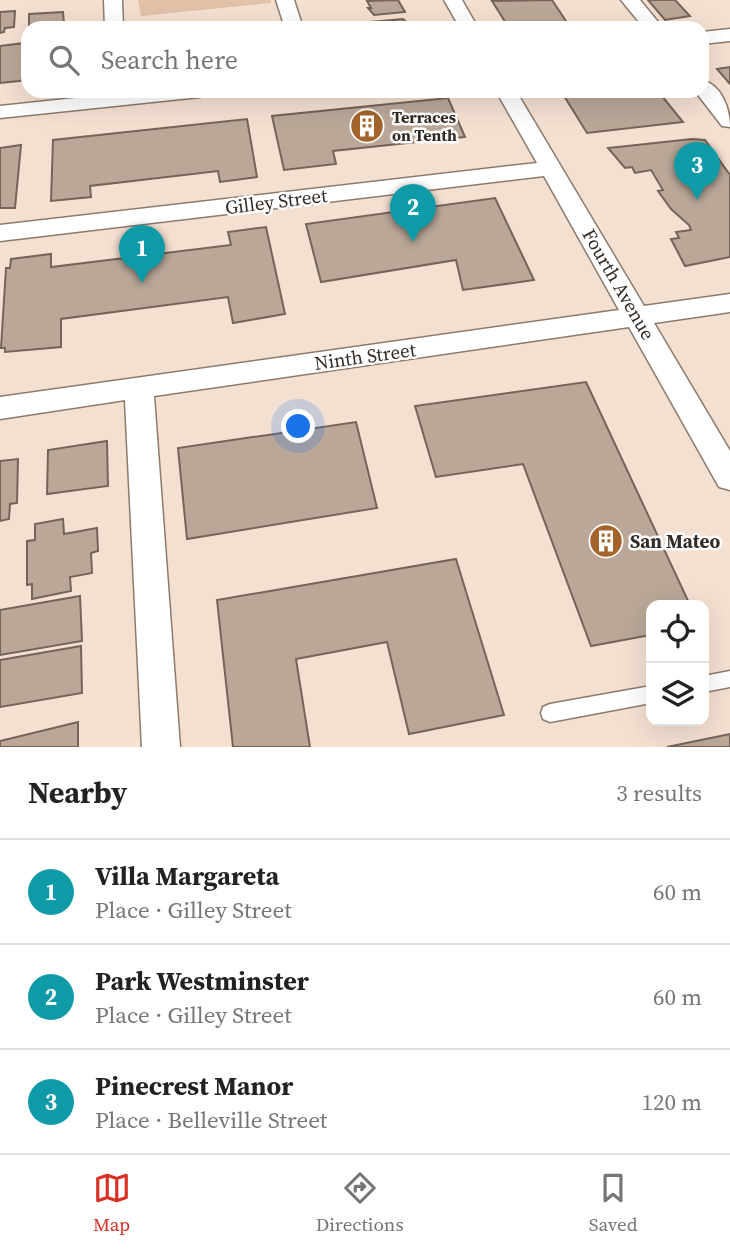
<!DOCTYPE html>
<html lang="en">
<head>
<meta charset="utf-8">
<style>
  body { margin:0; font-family:"Source Serif 4",serif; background:#f2f2f2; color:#222 }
  .controls { position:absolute; right:21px; bottom:21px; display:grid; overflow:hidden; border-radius:14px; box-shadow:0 7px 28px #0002 }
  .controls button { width:63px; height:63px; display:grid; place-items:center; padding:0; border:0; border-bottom:2px solid #e0e0e0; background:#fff; color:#222; font:35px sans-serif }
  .you { position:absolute; left:299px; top:427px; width:24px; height:24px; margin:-18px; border:5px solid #fff; border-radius:50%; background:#1a73e8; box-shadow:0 0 0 10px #1a73e833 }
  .badge { display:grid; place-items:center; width:46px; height:46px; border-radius:50%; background:#d93025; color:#fff; font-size:23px; font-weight:700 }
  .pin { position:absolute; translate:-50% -58px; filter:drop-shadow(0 2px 4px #0008) }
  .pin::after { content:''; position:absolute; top:37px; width:24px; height:21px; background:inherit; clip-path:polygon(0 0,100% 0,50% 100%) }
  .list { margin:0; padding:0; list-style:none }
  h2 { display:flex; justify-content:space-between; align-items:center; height:91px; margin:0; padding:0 28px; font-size:30px }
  h2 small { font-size:23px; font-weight:400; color:#767676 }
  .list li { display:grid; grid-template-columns:46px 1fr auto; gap:21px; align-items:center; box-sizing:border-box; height:105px; padding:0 28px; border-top:2px solid #e0e0e0 }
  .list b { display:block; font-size:26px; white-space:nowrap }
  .list p { margin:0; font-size:23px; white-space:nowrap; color:#767676 }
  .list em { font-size:23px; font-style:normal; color:#767676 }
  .icon { flex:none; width:38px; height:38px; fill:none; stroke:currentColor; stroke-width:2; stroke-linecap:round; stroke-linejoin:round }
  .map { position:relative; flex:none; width:730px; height:747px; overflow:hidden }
  .search { position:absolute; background:#fff; box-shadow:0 7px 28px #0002; left:21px; right:21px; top:21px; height:77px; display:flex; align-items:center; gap:18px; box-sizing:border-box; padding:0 24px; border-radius:21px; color:#767676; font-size:26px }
  .sheet { height:406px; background:#fff }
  nav { display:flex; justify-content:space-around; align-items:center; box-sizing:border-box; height:98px; border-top:2px solid #e0e0e0; background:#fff; font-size:19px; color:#767676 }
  nav a { display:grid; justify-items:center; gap:4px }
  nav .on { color:#d93025 }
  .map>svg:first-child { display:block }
  .green { fill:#e2c2a9 }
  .building { fill:#baa798; stroke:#756457; stroke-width:2 }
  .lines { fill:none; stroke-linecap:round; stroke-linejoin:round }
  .service-casing { stroke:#8c7b6d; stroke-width:3 }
  .minor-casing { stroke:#8c7b6d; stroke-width:3 }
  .service { fill:#fff; fill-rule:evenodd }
  .minor { fill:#fff; fill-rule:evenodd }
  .labels { text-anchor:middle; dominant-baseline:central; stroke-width:5; stroke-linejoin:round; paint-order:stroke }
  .far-poi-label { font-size:16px; font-weight:bold; fill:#322b25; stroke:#fff; text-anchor:start }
  .street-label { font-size:19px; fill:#322b25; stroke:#fff }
  .poi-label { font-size:19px; font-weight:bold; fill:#322b25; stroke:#fff; text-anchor:start }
</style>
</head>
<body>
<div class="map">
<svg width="730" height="747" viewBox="0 0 730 747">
  <rect width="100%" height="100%" fill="#f4e0d1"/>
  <path class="green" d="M138 0H271V3L141 16Z"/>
  <g class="building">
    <path d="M398 0 405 12 374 15 368 8H371L367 1Z"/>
    <path d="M552 0 570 27 509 28 492 1Z"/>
    <path d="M648 0H675L690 16 665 20Z"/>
    <path d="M15 11 14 27 5 28 4 32 0 33V12Z"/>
    <path d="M63 12 64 23 29 27V14Z"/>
    <path d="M403 19 413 28H373L371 22Z"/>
    <path d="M25 37H28V80L0 83V46L24 43Z"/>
    <path d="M730 67V84L717 69Z"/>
    <path d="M561 91H658L683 122 587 133Z"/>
    <path d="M448 98 465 137 333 151 336 164 284 170 272 116Z"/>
    <path d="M247 119 257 177 220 182 218 171 90 186 91 197 51 201 53 140Z"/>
    <path d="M692 139 705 140 730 175V257L685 266 671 239 679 238 676 232 691 230 689 225 671 209 658 191 663 190 651 170 635 173 632 167 625 168 608 148Z"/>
    <path d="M21 145 15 208H0V148Z"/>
    <path d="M495 198 534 280 463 290 456 260 321 282 306 224Z"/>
    <path d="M266 227 285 314 233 323 228 297 61 319V347L5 352V348H1L6 268H10L11 259 51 254V267L231 245 228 232Z"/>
    <path d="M586 382 690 605H651V635L591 646 523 464 436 477 415 406Z"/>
    <path d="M356 422 377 508 187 539 178 448Z"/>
    <path d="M107 441 108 486 47 494 48 450Z"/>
    <path d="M18 459 17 503 10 504 9 519 0 521V461Z"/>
    <path d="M63 519 64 534 97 528 98 551 91 553 92 573 70 577 71 591 32 599V584L27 585V541L35 540V524Z"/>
    <path d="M456 559 504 715 409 734 387 642 296 659 310 747H233L217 600Z"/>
    <path d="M80 596 82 641 0 655V610Z"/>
    <path d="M81 646 82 693 0 707V660Z"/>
    <path d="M78 722V747H0V741Z"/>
    <path d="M730 734V747H667Z"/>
  </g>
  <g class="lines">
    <g class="service-casing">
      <g id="service">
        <path d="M730 671V687L704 692V676Z"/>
        <path d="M651 686V703L550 722 543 719 541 713 543 707 550 704Z"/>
      </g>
    </g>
    <g class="minor-casing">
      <g id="minor">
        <path d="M104 0H122L123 28H105Z"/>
        <path d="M276 0H294L303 28H285Z"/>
        <path d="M444 0H462L478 28H460Z"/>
        <path d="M621 0H640L663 28H644Z"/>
        <path d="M730 29V41L702 44V32Z"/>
        <path d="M702 80C722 85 730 109 730 127L722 126 695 91H702Z"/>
        <path d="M141 91H210L200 97 0 118V106Z"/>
        <path d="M496 91H516L644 306 730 294V312L654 323 730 451V490L719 487 629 327 154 396 180 747H142L125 400 0 419V397L619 310 544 176 0 241V225L537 163Z"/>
      </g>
    </g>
    <use href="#service" class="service"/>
    <use href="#minor" class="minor"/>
  </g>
  <defs>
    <g id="building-disc" transform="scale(1.75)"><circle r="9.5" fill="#a3652b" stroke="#fff"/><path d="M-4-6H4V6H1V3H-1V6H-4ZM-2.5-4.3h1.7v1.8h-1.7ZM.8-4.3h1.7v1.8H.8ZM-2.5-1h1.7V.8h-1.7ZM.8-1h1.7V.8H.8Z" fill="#fff"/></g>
  </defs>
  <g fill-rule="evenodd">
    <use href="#building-disc" x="367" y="126"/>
    <use href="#building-disc" x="606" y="541"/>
  </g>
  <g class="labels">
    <g class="far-poi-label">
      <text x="392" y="117">Terraces<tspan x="392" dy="18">on Tenth</tspan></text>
    </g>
    <g class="street-label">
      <text transform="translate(276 201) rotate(-7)">Gilley Street</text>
      <text transform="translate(619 284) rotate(60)">Fourth Avenue</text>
      <text transform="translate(365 356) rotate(-8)">Ninth Street</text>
    </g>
    <g class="poi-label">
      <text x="630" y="541">San Mateo</text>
    </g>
  </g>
</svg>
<div class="controls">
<button><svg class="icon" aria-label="locate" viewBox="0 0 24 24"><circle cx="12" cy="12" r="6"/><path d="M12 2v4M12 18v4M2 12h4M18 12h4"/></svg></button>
<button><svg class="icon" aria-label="layers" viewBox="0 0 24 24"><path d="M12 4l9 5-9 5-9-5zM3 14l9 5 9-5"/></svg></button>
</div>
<div class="you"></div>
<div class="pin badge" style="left:142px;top:283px;background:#0f9aa8">1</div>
<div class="pin badge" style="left:413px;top:242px;background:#0f9aa8">2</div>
<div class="pin badge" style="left:697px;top:200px;background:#0f9aa8">3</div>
<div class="search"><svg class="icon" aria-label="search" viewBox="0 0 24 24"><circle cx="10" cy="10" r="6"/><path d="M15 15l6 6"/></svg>Search here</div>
</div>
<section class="sheet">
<h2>Nearby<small>3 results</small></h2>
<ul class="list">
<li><span class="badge" style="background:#0f9aa8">1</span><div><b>Villa Margareta</b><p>Place · Gilley Street</p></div><em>60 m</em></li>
<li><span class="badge" style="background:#0f9aa8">2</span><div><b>Park Westminster</b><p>Place · Gilley Street</p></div><em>60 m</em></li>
<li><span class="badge" style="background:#0f9aa8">3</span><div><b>Pinecrest Manor</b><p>Place · Belleville Street</p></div><em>120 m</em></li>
</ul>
</section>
<nav>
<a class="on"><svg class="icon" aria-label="map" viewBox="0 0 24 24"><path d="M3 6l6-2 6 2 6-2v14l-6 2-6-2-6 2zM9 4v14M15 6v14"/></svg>Map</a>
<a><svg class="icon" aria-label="directions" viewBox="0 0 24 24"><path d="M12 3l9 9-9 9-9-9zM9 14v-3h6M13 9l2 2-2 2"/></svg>Directions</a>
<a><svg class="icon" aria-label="saved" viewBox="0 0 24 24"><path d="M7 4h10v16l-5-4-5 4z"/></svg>Saved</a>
</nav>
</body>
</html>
